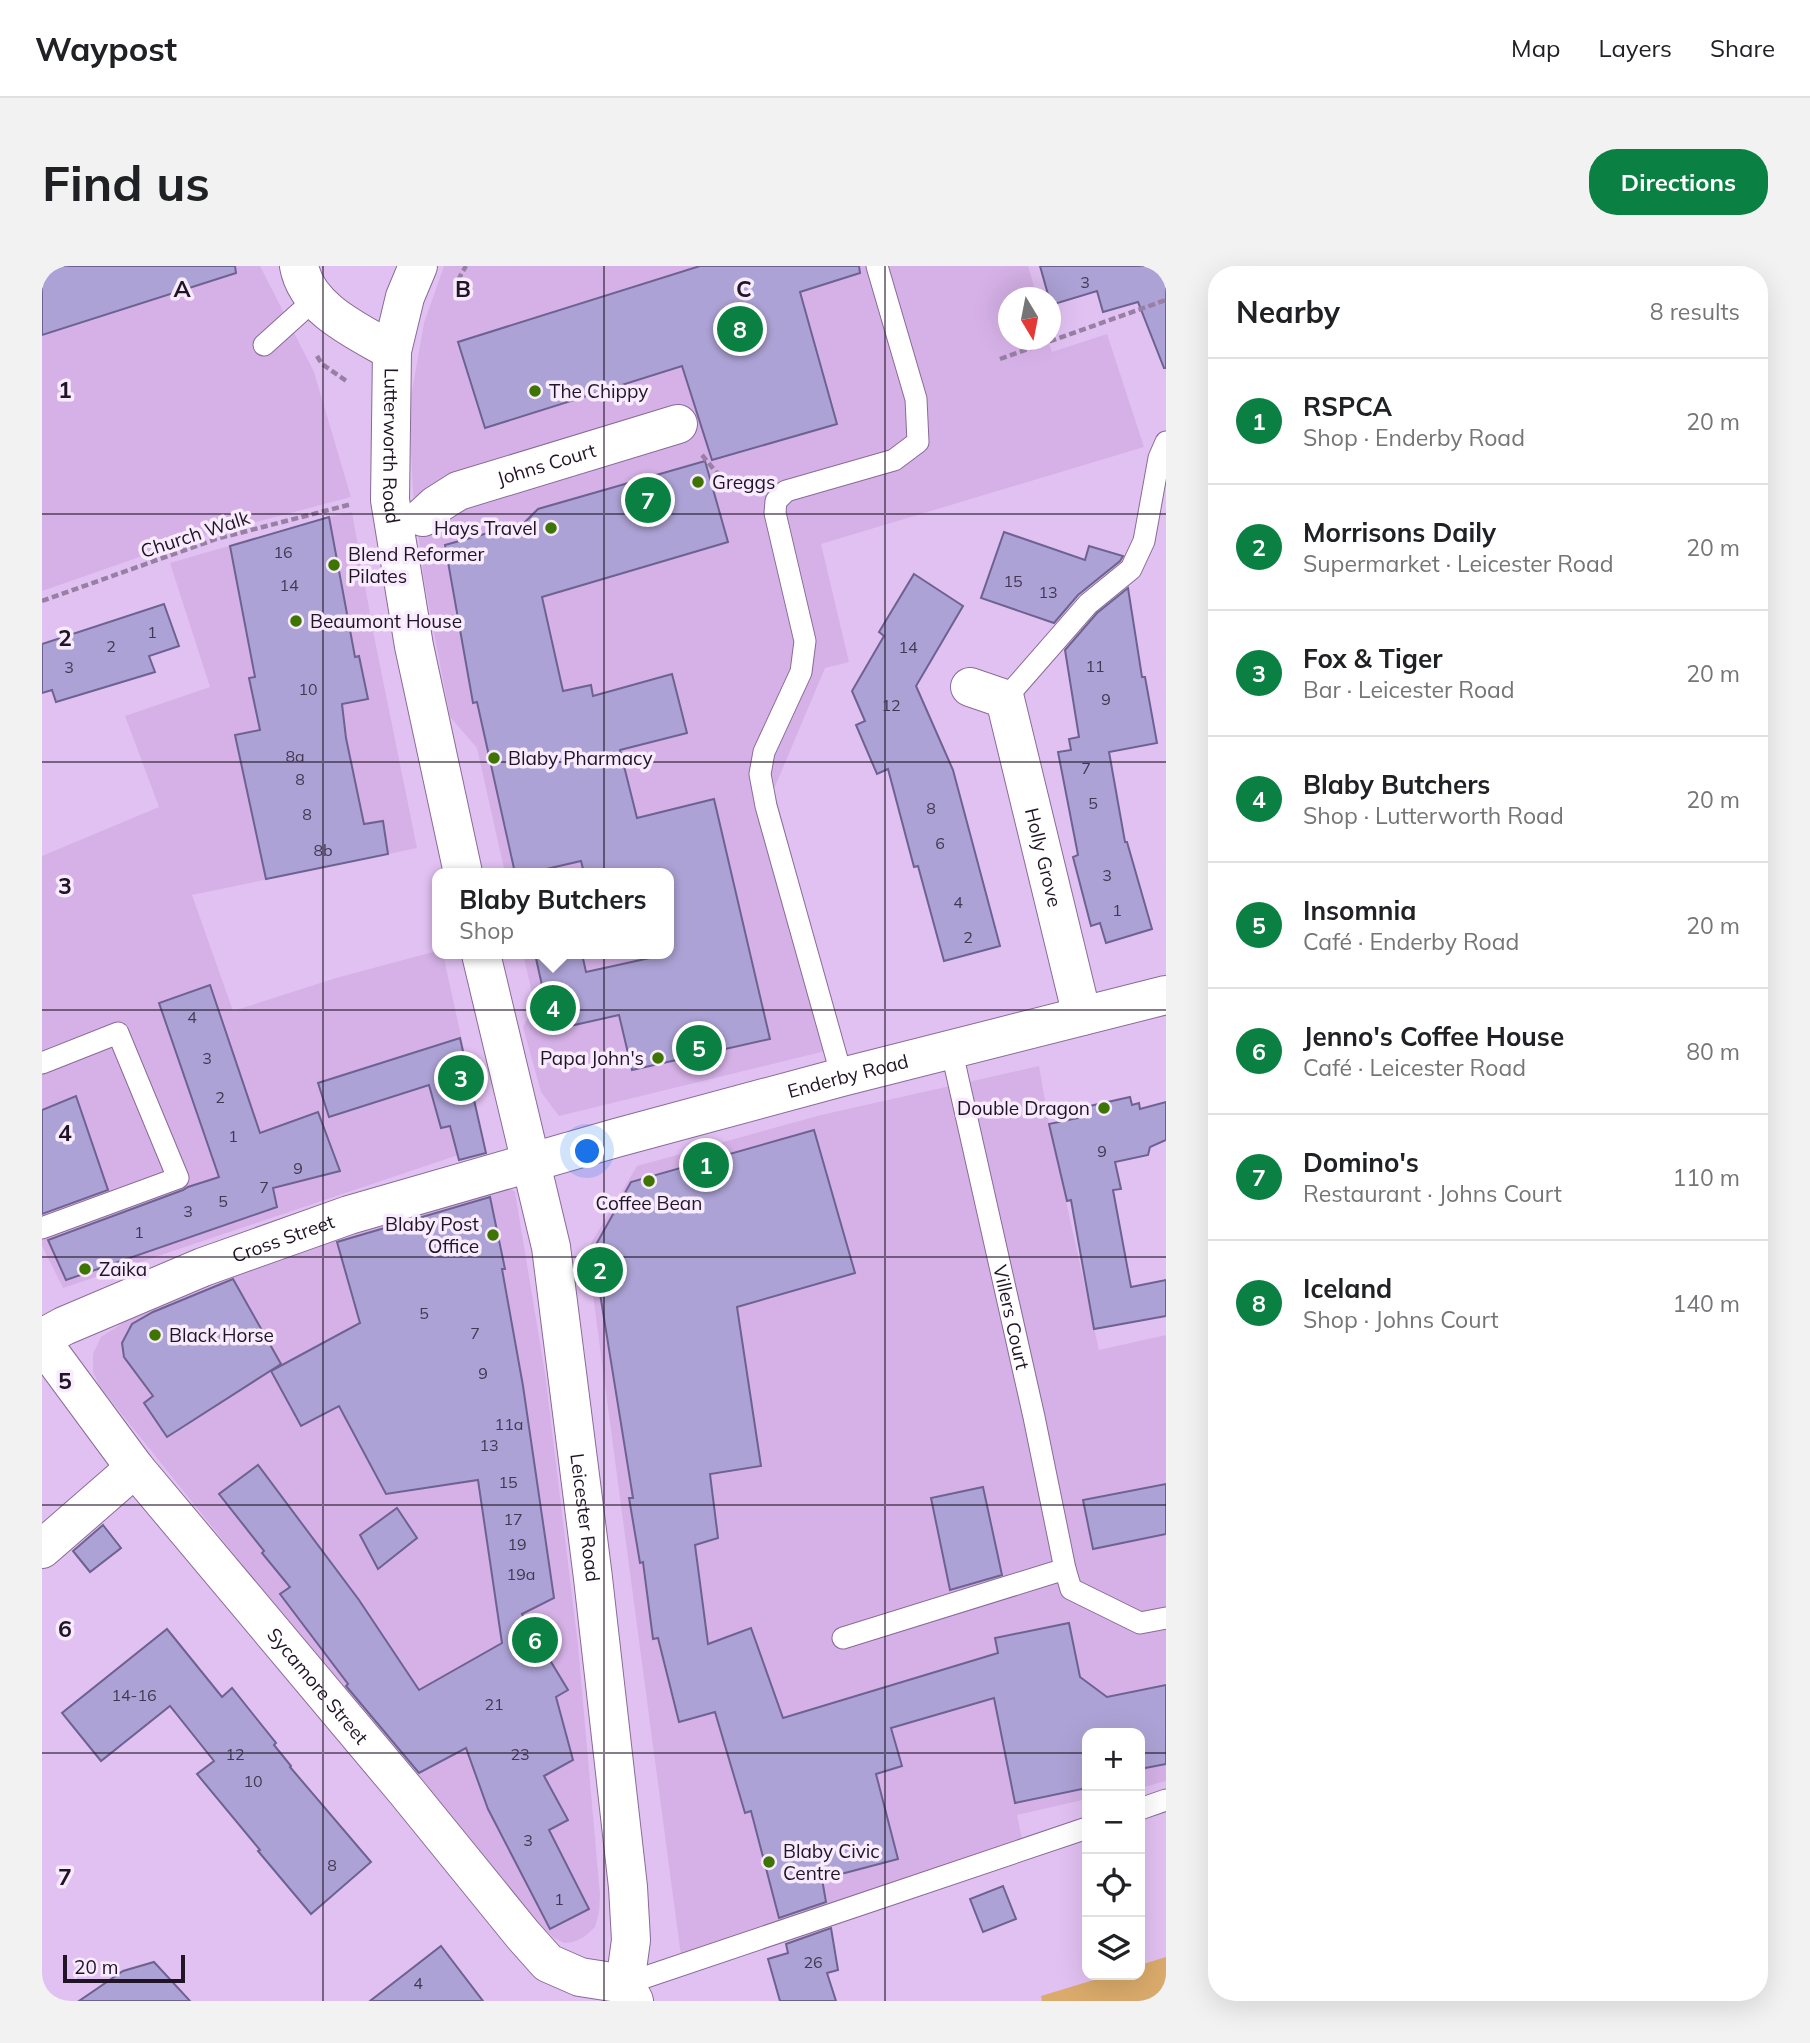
<!DOCTYPE html>
<html lang="en">
<head>
<meta charset="utf-8">
<style>
  body { margin:0; font-family:Mulish,sans-serif; background:#f2f2f2; color:#202124 }
  .controls { position:absolute; right:21px; bottom:21px; display:grid; overflow:hidden; border-radius:14px; box-shadow:0 7px 28px #0002 }
  .controls button { width:63px; height:63px; display:grid; place-items:center; padding:0; border:0; border-bottom:2px solid #e0e0e0; background:#fff; color:#202124; font:35px sans-serif }
  .compass { position:absolute; left:956px; top:21px; width:63px; height:63px; border-radius:50%; background:#fff; box-shadow:0 7px 28px #0002; rotate:170deg }
  .scale { position:absolute; left:21px; bottom:18px; width:122px; box-sizing:border-box; padding-left:7px; border:4px solid #201426; border-top:0; font-size:19px; line-height:24px; white-space:nowrap; color:#201426; -webkit-text-stroke:5px #f8ebfe; paint-order:stroke }
  .you { position:absolute; left:546px; top:886px; width:24px; height:24px; margin:-18px; border:5px solid #fff; border-radius:50%; background:#1a73e8; box-shadow:0 0 0 10px #1a73e833 }
  .badge { display:grid; place-items:center; width:46px; height:46px; border-radius:50%; background:#0b8043; color:#fff; font-size:23px; font-weight:700 }
  .pin { position:absolute; translate:-50% -50%; border:4px solid #fff; box-shadow:0 2px 7px #0006 }
  .popup { position:absolute; left:390px; top:602px; width:242px; height:91px; box-sizing:border-box; display:grid; place-content:center; border-radius:14px; background:#fff; filter:drop-shadow(0 2px 5px #0005); font-size:23px; white-space:nowrap; color:#757577 }
  .popup b { font-size:26px; color:#202124 }
  .popup::after { content:''; position:absolute; left:50%; top:100%; margin-left:-14px; border:14px solid transparent; border-top-color:#fff }
  .list { margin:0; padding:0; list-style:none }
  h2 { display:flex; justify-content:space-between; align-items:center; height:91px; margin:0; padding:0 28px; font-size:30px }
  h2 small { font-size:23px; font-weight:400; color:#757577 }
  .list li { display:grid; grid-template-columns:46px 1fr auto; gap:21px; align-items:center; box-sizing:border-box; height:126px; padding:0 28px; border-top:2px solid #e0e0e0 }
  .list b { display:block; font-size:26px; white-space:nowrap }
  .list p { margin:0; font-size:23px; white-space:nowrap; color:#757577 }
  .list em { font-size:23px; font-style:normal; color:#757577 }
  .icon { flex:none; width:38px; height:38px; fill:none; stroke:currentColor; stroke-width:2; stroke-linecap:round; stroke-linejoin:round }
  .map { position:relative; flex:none; width:1124px; height:1735px; overflow:hidden; border-radius:28px }
  header { display:flex; align-items:center; gap:42px; box-sizing:border-box; height:98px; padding:0 35px; background:#fff; border-bottom:2px solid #e0e0e0 }
  header strong { font-size:33px }
  nav { display:flex; gap:38px; margin-inline-start:auto; font-size:24px }
  .intro { display:flex; align-items:center; justify-content:space-between; box-sizing:border-box; height:168px; padding:0 42px }
  h1 { margin:0; font-size:49px }
  .button { padding:18px 32px; border-radius:28px; background:#0b8043; color:#fff; font-size:24px; font-weight:700 }
  main { display:flex; gap:42px; padding:0 42px }
  aside { flex:1; background:#fff; border-radius:28px; box-shadow:0 7px 28px #0002 }
  .map>svg:first-child { display:block }
  .built { fill:#d5b1e7 }
  .grass { fill:#daab6b }
  .building { fill:#ada2d5; stroke:#6d6291; stroke-width:2 }
  .lines { fill:none; stroke-linecap:round; stroke-linejoin:round }
  .lane-casing { stroke:#896b97; stroke-width:23 }
  .street-casing { stroke:#896b97; stroke-width:40 }
  .secondary-casing { stroke:#896b97; stroke-width:40 }
  .path { stroke:#987fa4; stroke-width:4.5; stroke-dasharray:7 3.5; stroke-linecap:butt }
  .lane { stroke:#fff; stroke-width:21 }
  .street { stroke:#fff; stroke-width:38 }
  .secondary { stroke:#fff; stroke-width:38 }
  .grid { fill:none; stroke:#201426; stroke-width:2; stroke-opacity:0.55 }
  .poi-dot { fill:#3e7401; stroke:#f8ebfe; stroke-width:2.5 }
  .labels { text-anchor:middle; dominant-baseline:central; stroke-width:7; stroke-linejoin:round; paint-order:stroke }
  .number-label { font-size:16px; fill:#433852 }
  .poi-label { font-size:19px; fill:#201426; stroke:#f8ebfe; text-anchor:start }
  .street-label { font-size:19px; fill:#201426; stroke:#f8ebfe }
  .grid-label { font-size:23px; text-anchor:middle; font-weight:bold; fill:#201426; stroke:#f8ebfe; stroke-width:7; stroke-linejoin:round; paint-order:stroke }
</style>
</head>
<body>
<header>
<strong>Waypost</strong>
<nav><a>Map</a><a>Layers</a><a>Share</a></nav>
</header>
<div class="intro"><h1>Find us</h1><a class="button">Directions</a></div>
<main>
<div class="map">
<svg width="1124" height="1735" viewBox="0 0 1124 1735">
  <rect width="100%" height="100%" fill="#e1c1f2"/>
  <g class="built">
    <path d="M0 0H218L272 106 309 231 149 273 0 325Z"/>
    <path d="M402 0H986L995 31 966 32V74H1006L1010 86 1065 68 1102 181 779 278 807 396 783 402 732 523 800 781 517 850 499 826 481 761 493 739 481 688H626V607H463L435 482 408 451 382 314 371 226 367 142 382 57Z"/>
    <path d="M310 246 331 365 375 582 150 629 191 745 294 712 395 685 396 688H401L443 880 21 1022 0 980V590L117 541 83 450 168 421 128 297 287 251Z"/>
    <path d="M997 800 1007 858 1057 1084 1124 1069V1515L1098 1522V1467H1045V1533L975 1549 980 1573 639 1690 545 984 595 900 779 849Z"/>
    <path d="M466 920 473 926 503 1107 536 1379 558 1629 557 1646 553 1661 542 1671 531 1676 522 1677 512 1672 492 1654 300 1423 58 1121 51 1106V1088L59 1071 115 1035 150 1016Z"/>
  </g>
  <path class="grass" d="M1124 1691V1735H1000L999 1730 1068 1709H1098V1699Z"/>
  <g class="building">
    <path d="M0 0H193L194 7 0 69Z"/>
    <path d="M658 0H817L818 7 758 26 795 158 670 194 640 100 443 162 416 76Z"/>
    <path d="M998 0H1124V102H1122L1096 36 1061 46 1055 25 1009 39V32H1007Z"/>
    <path d="M663 195 686 276 500 331 521 425 549 419 551 430 630 408 645 467 578 484 595 552 672 533 728 773 590 804 577 749 510 764 493 688H540L544 706 626 688V607H542L539 595 487 607H473L435 436 431 437 403 279 482 257 496 243Z"/>
    <path d="M287 251 313 391 317 390 326 433 300 438 304 472 322 558 341 555 346 588 224 613 193 469 218 464 207 412 213 411 188 280Z"/>
    <path d="M962 266 1043 294 1047 280 1081 290 1078 295 1036 329 1012 357 939 332Z"/>
    <path d="M872 308 921 340 874 420 911 504 958 680 902 695 876 600 872 601 846 503 835 508 814 459 823 455 810 425 842 370 837 366Z"/>
    <path d="M1086 322 1100 411H1103L1115 477 1067 486 1083 576H1085L1110 663 1064 677 1058 657 1049 660 1031 591 1036 589 1016 486 1029 484 1027 473 1037 471 1023 384 1055 347Z"/>
    <path d="M122 338 137 380 107 390 113 406 14 436 10 424 0 427V378Z"/>
    <path d="M168 719 218 867 276 846 298 905 231 922 235 941 24 1014 6 974 141 924 146 921 177 911 117 737Z"/>
    <path d="M418 772 444 887 417 894 408 860 399 862 387 819 287 851 276 817Z"/>
    <path d="M34 830 66 924 0 948V844Z"/>
    <path d="M1088 831 1090 839 1097 837 1098 843 1124 836V874L1108 881 1106 889 1073 896 1079 923 1071 924 1089 1021 1124 1014V1050L1052 1063 1029 934 1025 935 1007 858 1036 852 1034 843Z"/>
    <path d="M772 864 813 1007 695 1041 719 1200 668 1208 676 1272 653 1279 666 1378 709 1362 741 1452 956 1387 953 1372 1027 1357 1038 1411 1065 1431 1124 1419V1498L1098 1503V1467H1045V1522L973 1537 952 1432 849 1462 860 1500 834 1508 856 1593 780 1613 784 1636 737 1652 709 1545 703 1547 673 1446 637 1456 616 1372 611 1373 601 1296 598 1297 587 1232H591L551 984 589 916Z"/>
    <path d="M448 931 463 1003H460L481 1120 512 1332 480 1348 526 1424 514 1431 531 1494 502 1510 526 1554 507 1564 547 1643 508 1663 446 1543 424 1482 377 1507 304 1420 306 1418 238 1328 248 1321 220 1287 222 1285 177 1228 216 1199 317 1334 377 1424 460 1377 436 1214 344 1228 297 1140 259 1160 229 1105 318 1057 295 976Z"/>
    <path d="M191 1013 239 1098 125 1171 102 1137 111 1130 82 1091 80 1077 90 1058 111 1046Z"/>
    <path d="M1124 1218V1268L1051 1283 1041 1234Z"/>
    <path d="M941 1221 960 1309 908 1324 889 1232Z"/>
    <path d="M355 1242 375 1272 336 1303 318 1269Z"/>
    <path d="M61 1259 79 1282 48 1306 31 1285Z"/>
    <path d="M125 1363 180 1431 190 1422 234 1477 232 1479 249 1500 248 1501 329 1596 269 1648 216 1585 218 1584 155 1508 172 1495 128 1440 59 1495 20 1447Z"/>
    <path d="M961 1620 974 1653 941 1666 928 1633Z"/>
    <path d="M789 1662 796 1704 785 1707 794 1735H738L726 1693 746 1687 744 1678Z"/>
    <path d="M399 1680 441 1735H328Z"/>
    <path d="M112 1696 148 1735H37L81 1705Z"/>
  </g>
  <g class="lines">
    <g class="lane-casing">
      <g id="lane">
        <path d="M222 79 273 33"/>
        <path d="M963 433 1046 338 1089 303 1102 275 1117 192 1124 176"/>
        <path id="s1" d="M909 782 992 1151 1023 1303 1029 1323 1098 1357 1124 1352"/>
        <path d="M0 797 76 767 136 912 0 962"/>
        <path d="M800 811 724 540 718 508 722 486 759 406 763 375 733 247 734 235 744 225 852 194 876 176 874 133 835 0"/>
        <path d="M801 1372 1023 1303"/>
        <path d="M1098 1543 1124 1534"/>
        <path d="M583 1718 1045 1562"/>
      </g>
    </g>
    <g class="street-casing">
      <g id="street">
        <path d="M257 0C265 43 315 65 350 85"/>
        <path id="s2" d="M381 251 394 239 416 225 636 158"/>
        <path id="s3" d="M928 421 963 433 1040 750"/>
        <path id="s4" d="M0 1072 22 1060 161 1001 307 949 574 872 800 811 1124 729"/>
        <path d="M0 1283 93 1202"/>
      </g>
    </g>
    <g class="secondary-casing">
      <g id="secondary">
        <path id="s5" d="M376 0 363 31 350 85 348 234 372 380 421 607"/>
        <path id="s6" d="M439 688 509 981 551 1312 586 1621 589 1674 583 1718 592 1735"/>
        <path id="s7" d="M0 1076 93 1202 364 1525 481 1669 506 1697 538 1711 583 1718"/>
      </g>
    </g>
    <g class="path">
      <path d="M416 14 424 0"/>
      <path d="M275 90 280 98 306 116"/>
      <path d="M958 93 1124 34"/>
      <path d="M660 189 674 206 706 222"/>
      <path d="M0 335 174 273 310 238"/>
    </g>
    <use href="#lane" class="lane"/>
    <use href="#street" class="street"/>
    <use href="#secondary" class="secondary"/>
  </g>
  <path class="grid" d="M281 0V1735M562 0V1735M843 0V1735M0 248H1124M0 496H1124M0 744H1124M0 991H1124M0 1239H1124M0 1487H1045M1098 1487H1124"/>
  <g class="poi-dot">
    <circle cx="493" cy="125" r="7"/>
    <circle cx="656" cy="216" r="7"/>
    <circle cx="509" cy="262" r="7"/>
    <circle cx="292" cy="299" r="7"/>
    <circle cx="254" cy="355" r="7"/>
    <circle cx="452" cy="492" r="7"/>
    <circle cx="616" cy="792" r="7"/>
    <circle cx="1062" cy="842" r="7"/>
    <circle cx="607" cy="915" r="7"/>
    <circle cx="451" cy="969" r="7"/>
    <circle cx="43" cy="1003" r="7"/>
    <circle cx="113" cy="1069" r="7"/>
    <circle cx="727" cy="1596" r="7"/>
  </g>
  <g class="labels">
    <g class="number-label">
      <text x="1043" y="16">3</text>
      <text x="241" y="286">16</text>
      <text x="971" y="315">15</text>
      <text x="247" y="319">14</text>
      <text x="1006" y="326">13</text>
      <text x="110" y="366">1</text>
      <text x="69" y="380">2</text>
      <text x="866" y="381">14</text>
      <text x="1053" y="400">11</text>
      <text x="27" y="401">3</text>
      <text x="266" y="423">10</text>
      <text x="1064" y="433">9</text>
      <text x="849" y="439">12</text>
      <text x="253" y="490">8a</text>
      <text x="1044" y="502">7</text>
      <text x="258" y="513">8</text>
      <text x="1051" y="537">5</text>
      <text x="889" y="542">8</text>
      <text x="265" y="548">8</text>
      <text x="898" y="577">6</text>
      <text x="281" y="584">8b</text>
      <text x="1065" y="609">3</text>
      <text x="916" y="636">4</text>
      <text x="1075" y="644">1</text>
      <text x="926" y="671">2</text>
      <text x="150" y="751">4</text>
      <text x="165" y="792">3</text>
      <text x="178" y="831">2</text>
      <text x="191" y="870">1</text>
      <text x="1060" y="885">9</text>
      <text x="256" y="902">9</text>
      <text x="222" y="921">7</text>
      <text x="181" y="935">5</text>
      <text x="146" y="945">3</text>
      <text x="97" y="966">1</text>
      <text x="382" y="1047">5</text>
      <text x="433" y="1067">7</text>
      <text x="441" y="1107">9</text>
      <text x="467" y="1158">11a</text>
      <text x="447" y="1179">13</text>
      <text x="466" y="1216">15</text>
      <text x="471" y="1253">17</text>
      <text x="475" y="1278">19</text>
      <text x="479" y="1308">19a</text>
      <text x="92" y="1429">14-16</text>
      <text x="452" y="1438">21</text>
      <text x="193" y="1488">12</text>
      <text x="478" y="1488">23</text>
      <text x="211" y="1515">10</text>
      <text x="486" y="1574">3</text>
      <text x="290" y="1599">8</text>
      <text x="517" y="1633">1</text>
      <text x="771" y="1696">26</text>
      <text x="376" y="1717">4</text>
    </g>
    <g class="poi-label">
      <text x="507" y="125">The Chippy</text>
      <text x="670" y="216">Greggs</text>
      <text x="495" y="262" text-anchor="end">Hays Travel</text>
      <text x="306" y="288">Blend Reformer<tspan x="306" dy="22">Pilates</tspan></text>
      <text x="268" y="355">Beaumont House</text>
      <text x="466" y="492">Blaby Pharmacy</text>
      <text x="602" y="792" text-anchor="end">Papa John's</text>
      <text x="1048" y="842" text-anchor="end">Double Dragon</text>
      <text x="607" y="937" text-anchor="middle">Coffee Bean</text>
      <text x="437" y="958" text-anchor="end">Blaby Post<tspan x="437" dy="22">Office</tspan></text>
      <text x="57" y="1003">Zaika</text>
      <text x="127" y="1069">Black Horse</text>
      <text x="741" y="1585">Blaby Civic<tspan x="741" dy="22">Centre</tspan></text>
    </g>
    <g class="street-label">
      <text stroke="none"><textPath href="#s5" startOffset="184">Lutterworth Road</textPath></text>
      <text stroke="none"><textPath href="#s2" startOffset="136">Johns Court</textPath></text>
      <text transform="translate(153 268) rotate(-18)">Church Walk</text>
      <text stroke="none"><textPath href="#s3" startOffset="200">Holly Grove</textPath></text>
      <text stroke="none"><textPath href="#s4" startOffset="849">Enderby Road</textPath></text>
      <text stroke="none"><textPath href="#s4" startOffset="261">Cross Street</textPath></text>
      <text stroke="none"><textPath href="#s1" startOffset="276">Villers Court</textPath></text>
      <text stroke="none"><textPath href="#s6" startOffset="574">Leicester Road</textPath></text>
      <text stroke="none"><textPath href="#s7" startOffset="441">Sycamore Street</textPath></text>
    </g>
  </g>
  <g class="grid-label">
    <text x="140" y="31">A</text>
    <text x="421" y="31">B</text>
    <text x="702" y="31">C</text>
    <text x="23" y="132">1</text>
    <text x="23" y="380">2</text>
    <text x="23" y="628">3</text>
    <text x="23" y="875">4</text>
    <text x="23" y="1123">5</text>
    <text x="23" y="1371">6</text>
    <text x="23" y="1619">7</text>
  </g>
</svg>
<div class="controls">
<button>+</button>
<button>−</button>
<button><svg class="icon" aria-label="locate" viewBox="0 0 24 24"><circle cx="12" cy="12" r="6"/><path d="M12 2v4M12 18v4M2 12h4M18 12h4"/></svg></button>
<button><svg class="icon" aria-label="layers" viewBox="0 0 24 24"><path d="M12 4l9 5-9 5-9-5zM3 14l9 5 9-5"/></svg></button>
</div>
<svg class="compass" viewBox="-18 -18 36 36"><path d="M0-13l5 13h-10z" fill="#e53935"/><path d="M0 13l5-13h-10z" fill="#757577"/></svg>
<div class="scale">20 m</div>
<div class="you"></div>
<div class="pin badge" style="left:664px;top:899px">1</div>
<div class="pin badge" style="left:558px;top:1004px">2</div>
<div class="pin badge" style="left:419px;top:812px">3</div>
<div class="pin badge" style="left:511px;top:742px">4</div>
<div class="popup"><b>Blaby Butchers</b>Shop</div>
<div class="pin badge" style="left:657px;top:782px">5</div>
<div class="pin badge" style="left:493px;top:1374px">6</div>
<div class="pin badge" style="left:606px;top:234px">7</div>
<div class="pin badge" style="left:698px;top:63px">8</div>
</div>
<aside>
<h2>Nearby<small>8 results</small></h2>
<ul class="list">
<li><span class="badge">1</span><div><b>RSPCA</b><p>Shop · Enderby Road</p></div><em>20 m</em></li>
<li><span class="badge">2</span><div><b>Morrisons Daily</b><p>Supermarket · Leicester Road</p></div><em>20 m</em></li>
<li><span class="badge">3</span><div><b>Fox &amp; Tiger</b><p>Bar · Leicester Road</p></div><em>20 m</em></li>
<li><span class="badge">4</span><div><b>Blaby Butchers</b><p>Shop · Lutterworth Road</p></div><em>20 m</em></li>
<li><span class="badge">5</span><div><b>Insomnia</b><p>Café · Enderby Road</p></div><em>20 m</em></li>
<li><span class="badge">6</span><div><b>Jenno's Coffee House</b><p>Café · Leicester Road</p></div><em>80 m</em></li>
<li><span class="badge">7</span><div><b>Domino's</b><p>Restaurant · Johns Court</p></div><em>110 m</em></li>
<li><span class="badge">8</span><div><b>Iceland</b><p>Shop · Johns Court</p></div><em>140 m</em></li>
</ul>
</aside>
</main>
</body>
</html>
